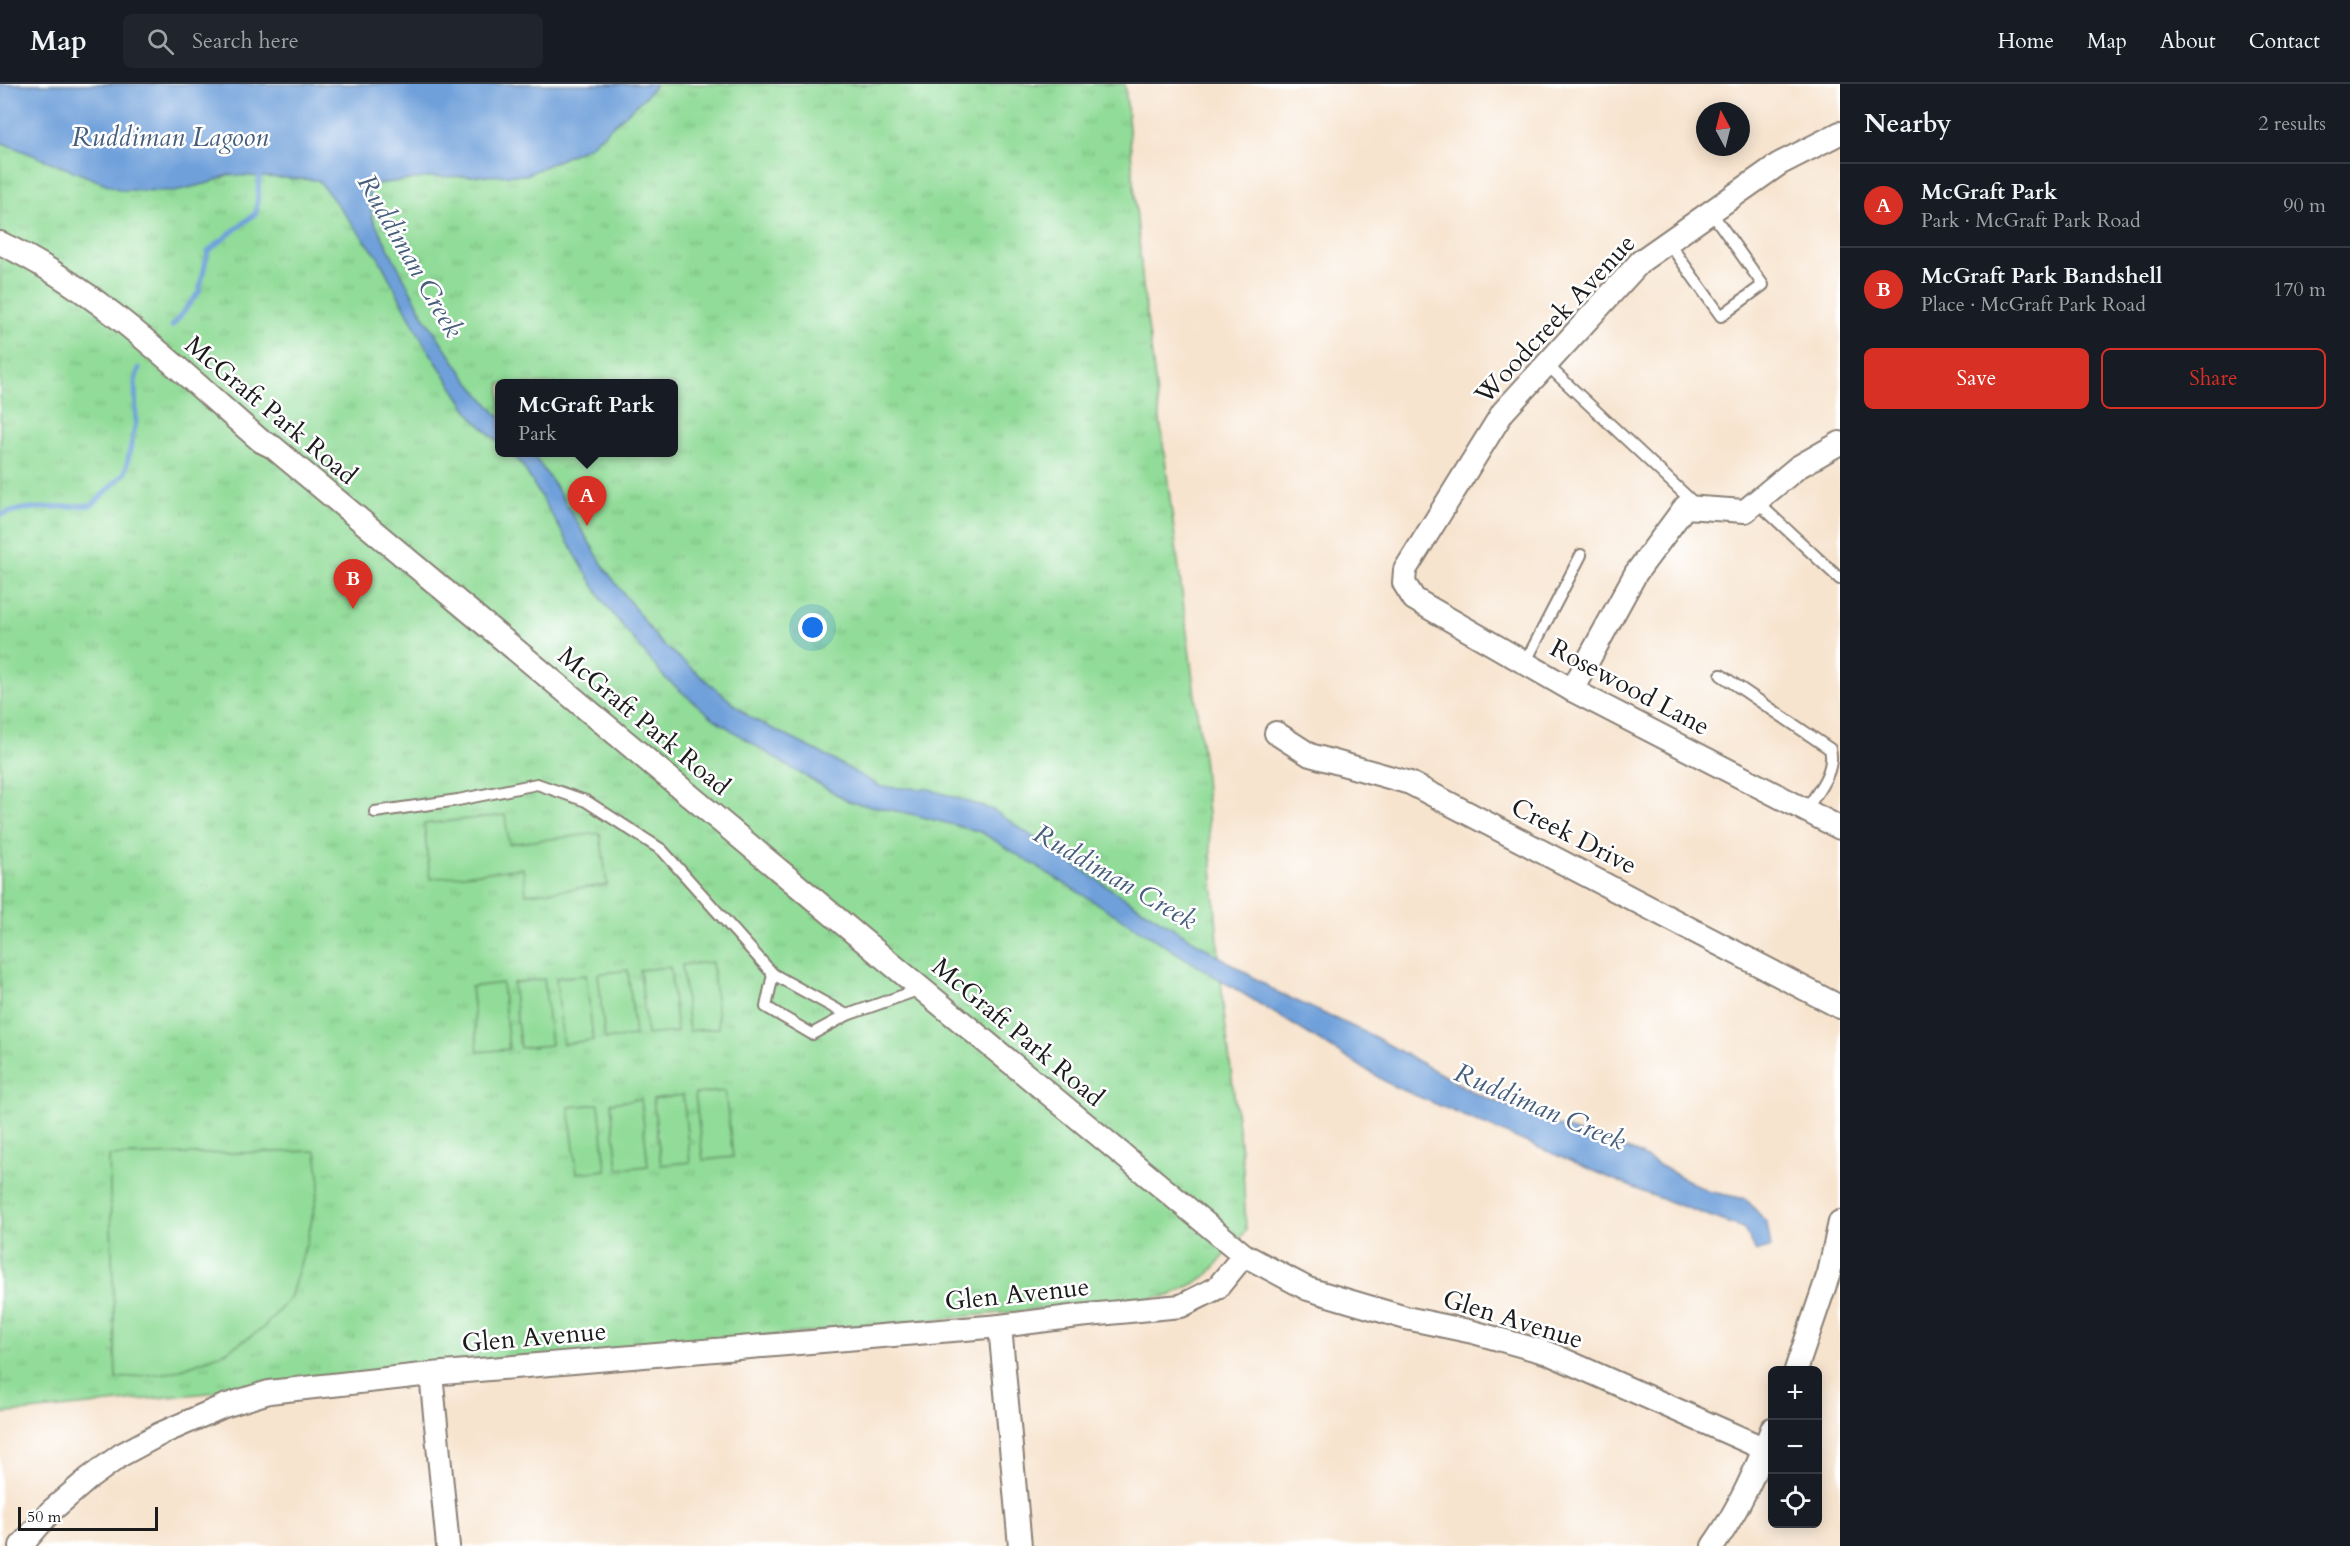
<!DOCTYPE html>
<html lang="en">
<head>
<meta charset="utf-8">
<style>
  body { margin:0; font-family:Cardo,serif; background:#20242c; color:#f1f3f6 }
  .controls { position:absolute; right:18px; bottom:18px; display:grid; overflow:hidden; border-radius:9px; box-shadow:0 3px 15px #0003 }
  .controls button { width:54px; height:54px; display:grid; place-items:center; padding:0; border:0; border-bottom:2px solid #363941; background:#171b24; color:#f1f3f6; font:30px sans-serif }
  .compass { position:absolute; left:1696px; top:18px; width:54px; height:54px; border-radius:50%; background:#171b24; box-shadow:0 3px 15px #0003; rotate:353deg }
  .scale { position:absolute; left:18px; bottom:15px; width:140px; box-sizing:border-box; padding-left:6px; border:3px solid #1c1c1c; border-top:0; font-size:16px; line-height:21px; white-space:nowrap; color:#1c1c1c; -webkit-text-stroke:4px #fff; paint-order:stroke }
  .you { position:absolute; left:813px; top:544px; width:21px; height:21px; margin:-15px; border:4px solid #fff; border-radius:50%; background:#1a73e8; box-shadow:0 0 0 9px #1a73e833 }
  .badge { display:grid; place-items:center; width:39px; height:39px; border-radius:50%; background:#d93025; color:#fff; font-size:20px; font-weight:700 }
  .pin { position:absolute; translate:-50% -50px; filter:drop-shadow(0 2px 3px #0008) }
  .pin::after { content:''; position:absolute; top:32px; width:21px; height:18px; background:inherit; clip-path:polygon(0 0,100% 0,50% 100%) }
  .popup { position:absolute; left:495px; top:295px; width:183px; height:78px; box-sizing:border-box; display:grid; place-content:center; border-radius:9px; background:#171b24; filter:drop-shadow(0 2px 4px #0005); font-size:20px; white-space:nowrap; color:#9ea1a6 }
  .popup b { font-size:22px; color:#f1f3f6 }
  .popup::after { content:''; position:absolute; left:50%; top:100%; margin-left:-12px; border:12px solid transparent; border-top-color:#171b24 }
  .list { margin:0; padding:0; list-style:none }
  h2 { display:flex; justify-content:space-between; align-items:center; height:78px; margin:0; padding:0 24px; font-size:26px }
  h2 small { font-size:20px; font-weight:400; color:#9ea1a6 }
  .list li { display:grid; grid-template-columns:39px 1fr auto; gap:18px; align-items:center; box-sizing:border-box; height:84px; padding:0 24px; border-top:2px solid #363941 }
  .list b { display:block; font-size:22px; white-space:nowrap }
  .list p { margin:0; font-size:20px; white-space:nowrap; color:#9ea1a6 }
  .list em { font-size:20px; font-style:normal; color:#9ea1a6 }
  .actions { display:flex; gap:12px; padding:18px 24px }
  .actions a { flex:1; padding:14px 0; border:2px solid #d93025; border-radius:9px; text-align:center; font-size:21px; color:#d93025 }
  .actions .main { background:#d93025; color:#fff }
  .icon { flex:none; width:33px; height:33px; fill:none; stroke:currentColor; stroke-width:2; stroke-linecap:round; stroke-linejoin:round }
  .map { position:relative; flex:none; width:1840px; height:1462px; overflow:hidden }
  header { display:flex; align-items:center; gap:36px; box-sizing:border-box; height:84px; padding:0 30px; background:#171b24; border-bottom:2px solid #363941 }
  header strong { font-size:28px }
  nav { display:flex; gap:33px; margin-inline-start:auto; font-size:21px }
  .search { width:420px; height:54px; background:#20242c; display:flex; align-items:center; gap:15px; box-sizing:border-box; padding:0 21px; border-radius:9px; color:#9ea1a6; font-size:22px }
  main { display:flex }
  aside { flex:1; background:#171b24 }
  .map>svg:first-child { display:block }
  .park { fill:url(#park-tufts); stroke:#567c5a; stroke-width:1.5; fill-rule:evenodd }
  .pitch { fill:#91dc98; stroke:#567c5a; stroke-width:1.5 }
  .water { fill:#70a0da; stroke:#465e7b; stroke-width:1.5 }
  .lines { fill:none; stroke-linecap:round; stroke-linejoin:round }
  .stream { stroke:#70a0da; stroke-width:5 }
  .lane-casing { stroke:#8a8076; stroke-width:14 }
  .street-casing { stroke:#8a8076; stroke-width:26 }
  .lane { stroke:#fff; stroke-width:10 }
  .street { stroke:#fff; stroke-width:22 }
  .labels { text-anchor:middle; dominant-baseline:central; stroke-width:5; stroke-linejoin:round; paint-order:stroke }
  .street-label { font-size:26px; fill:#1c1c1c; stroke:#fff }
  .water-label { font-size:27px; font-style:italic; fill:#465e7b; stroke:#fff }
</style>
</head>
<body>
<header>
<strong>Map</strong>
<div class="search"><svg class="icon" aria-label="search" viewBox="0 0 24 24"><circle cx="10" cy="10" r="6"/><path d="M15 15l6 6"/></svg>Search here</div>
<nav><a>Home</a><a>Map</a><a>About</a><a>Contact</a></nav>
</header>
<main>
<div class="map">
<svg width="1840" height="1462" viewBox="0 0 1840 1462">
  <defs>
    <pattern id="park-tufts" width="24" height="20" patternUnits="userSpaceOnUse" patternTransform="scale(1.5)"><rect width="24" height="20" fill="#91dc98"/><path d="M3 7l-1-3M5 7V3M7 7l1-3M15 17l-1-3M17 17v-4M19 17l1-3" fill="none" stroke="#7cbc82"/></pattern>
  </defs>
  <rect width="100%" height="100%" fill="#fff"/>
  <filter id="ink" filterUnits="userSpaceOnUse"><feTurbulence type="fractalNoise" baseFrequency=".0167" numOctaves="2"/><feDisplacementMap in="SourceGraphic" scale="12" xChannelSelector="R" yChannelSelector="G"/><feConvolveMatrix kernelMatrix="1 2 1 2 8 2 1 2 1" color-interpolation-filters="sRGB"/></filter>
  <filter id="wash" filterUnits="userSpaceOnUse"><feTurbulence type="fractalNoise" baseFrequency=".008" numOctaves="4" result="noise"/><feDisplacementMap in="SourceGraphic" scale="24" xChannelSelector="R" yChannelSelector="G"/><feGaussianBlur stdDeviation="1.35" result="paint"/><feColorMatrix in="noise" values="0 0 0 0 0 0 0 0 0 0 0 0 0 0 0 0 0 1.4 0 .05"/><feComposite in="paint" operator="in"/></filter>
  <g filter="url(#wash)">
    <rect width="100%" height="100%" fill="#f7e4cf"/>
    <path class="park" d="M0 0H1125L1143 202 1204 682 1223 921 1243 1084 1246 1147 1205 1194 1169 1212 0 1330ZM500 300H674V368H500Z"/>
    <g class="pitch">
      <path d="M505 731 509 760 600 749 607 801 526 810 523 784 430 795 424 740Z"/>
      <path d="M712 878 719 944 689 947 682 881Z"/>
      <path d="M670 883 677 948 647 951 640 886Z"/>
      <path d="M628 886 635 952 605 955 598 890Z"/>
      <path d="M586 891 593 956 563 960 556 894Z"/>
      <path d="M544 895 551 961 520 964 513 899Z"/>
      <path d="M502 899 509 965 478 968 471 903Z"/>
      <path d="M725 1007 733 1073 703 1076 695 1010Z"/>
      <path d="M683 1011 690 1078 661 1081 653 1015Z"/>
      <path d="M641 1015 648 1082 618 1085 611 1019Z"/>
      <path d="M599 1020 606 1086 577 1089 569 1023Z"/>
      <path d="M316 1067 320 1099 307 1157 290 1214 261 1246 222 1270 173 1288 116 1295 109 1072Z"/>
    </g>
    <g class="water">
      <path d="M0 0H656L646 12 590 62 526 91 432 93 369 101 372 133 425 234 466 294 500 334V360L473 334 423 258 378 173 318 96 228 91 209 99 175 107 121 106 0 58Z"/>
      <path d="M510 369H532L556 403 606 486 659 557 751 634 823 670 881 703 929 705 993 726 1123 813 1277 908 1373 952 1475 1009 1550 1039 1635 1068 1707 1107 1746 1115 1767 1139 1771 1164 1756 1167 1743 1144 1648 1110 1391 1001 981 748 911 730 850 718 786 681 714 635 664 593 604 519 521 379Z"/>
    </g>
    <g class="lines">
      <g class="stream">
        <path d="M172 242 199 208 208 167 256 129 260 87"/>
        <path d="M0 431 22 425 92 421 125 389 136 338 135 297 139 284"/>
      </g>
    </g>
  </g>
  <g filter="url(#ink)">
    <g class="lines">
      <g class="lane-casing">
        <g id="lane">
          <path d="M1668 158 1721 232 1763 201 1711 128"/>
          <path d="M1546 280 1695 420"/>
          <path d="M1756 417 1840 495"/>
          <path d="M1525 579 1581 471"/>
          <path d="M1721 591 1830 665C1836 687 1817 708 1806 726"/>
          <path d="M375 728 458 716 537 700 586 717 662 766 773 890 847 931 921 905"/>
          <path d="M773 890 766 923 812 950 847 931"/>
        </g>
      </g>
      <g class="street-casing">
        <g id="street">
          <path d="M1840 49 1779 80 1641 177 1503 328 1405 486 1404 499 1414 515 1572 606 1840 744"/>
          <path d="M0 159C97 204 181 288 261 357L273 363 883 873 1244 1171 1308 1205 1406 1234 1473 1248 1548 1269 1765 1365"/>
          <path d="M1572 606 1636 489 1685 423 1745 427 1798 383 1840 359"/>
          <path d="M1276 649 1310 671 1410 699 1840 923"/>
          <path d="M1000 1242 1020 1462"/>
          <path d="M1796 1286 1829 1189 1840 1138"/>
          <path d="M431 1290 448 1462"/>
          <path d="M21 1462 51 1427 88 1395 121 1371 160 1350 224 1322 269 1308 431 1290 1000 1242 1078 1232 1181 1222 1217 1204 1244 1171"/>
          <path d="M1713 1462C1740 1423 1755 1389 1772 1345"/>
        </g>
      </g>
      <use href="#lane" class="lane"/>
      <use href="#street" class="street"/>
    </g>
  </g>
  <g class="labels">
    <g class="street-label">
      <text transform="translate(1555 235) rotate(-47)">Woodcreek Avenue</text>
      <text transform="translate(271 326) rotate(40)">McGraft Park Road</text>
      <text transform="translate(1630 603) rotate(28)">Rosewood Lane</text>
      <text transform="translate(644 637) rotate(40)">McGraft Park Road</text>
      <text transform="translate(1574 752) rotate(27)">Creek Drive</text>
      <text transform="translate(1018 948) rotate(40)">McGraft Park Road</text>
      <text transform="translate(1017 1210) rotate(-6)">Glen Avenue</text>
      <text transform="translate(1513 1235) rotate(17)">Glen Avenue</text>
      <text transform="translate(534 1253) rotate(-5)">Glen Avenue</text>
    </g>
    <g class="water-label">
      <text x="170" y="53">Ruddiman Lagoon</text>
      <text transform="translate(410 172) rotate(60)">Ruddiman Creek</text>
      <text transform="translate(1115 793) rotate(30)">Ruddiman Creek</text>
      <text transform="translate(1540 1023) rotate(23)">Ruddiman Creek</text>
    </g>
  </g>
</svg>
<div class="controls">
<button>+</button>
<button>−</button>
<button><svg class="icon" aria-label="locate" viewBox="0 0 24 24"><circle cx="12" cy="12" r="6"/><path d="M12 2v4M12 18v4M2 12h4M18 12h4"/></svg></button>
</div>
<svg class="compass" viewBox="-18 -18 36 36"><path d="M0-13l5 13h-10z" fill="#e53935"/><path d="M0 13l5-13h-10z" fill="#9ea1a6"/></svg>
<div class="scale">50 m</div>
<div class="you"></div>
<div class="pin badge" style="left:587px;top:442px">A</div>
<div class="popup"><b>McGraft Park</b>Park</div>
<div class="pin badge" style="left:353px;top:525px">B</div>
</div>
<aside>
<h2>Nearby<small>2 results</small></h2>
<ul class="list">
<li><span class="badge">A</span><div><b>McGraft Park</b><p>Park · McGraft Park Road</p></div><em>90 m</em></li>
<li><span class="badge">B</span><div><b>McGraft Park Bandshell</b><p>Place · McGraft Park Road</p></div><em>170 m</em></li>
</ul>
<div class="actions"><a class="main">Save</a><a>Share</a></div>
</aside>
</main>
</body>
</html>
